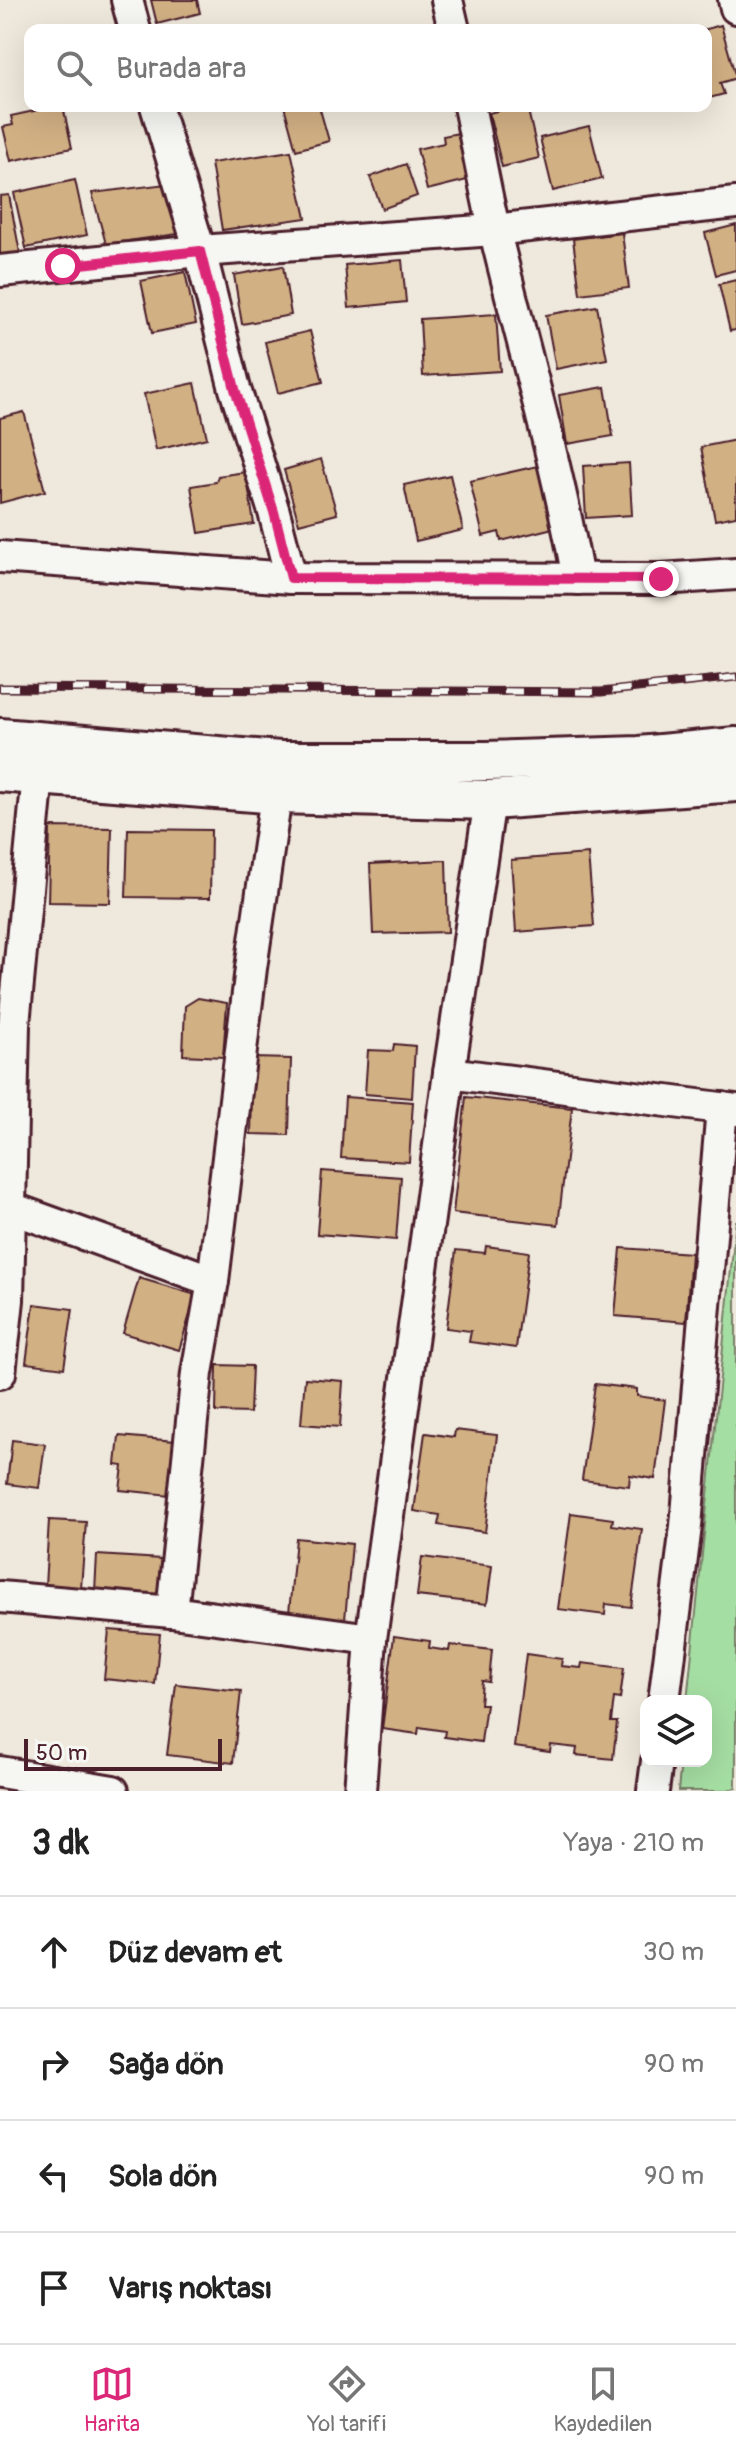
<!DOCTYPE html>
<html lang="tr">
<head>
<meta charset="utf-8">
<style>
  body { margin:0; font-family:Pangolin,sans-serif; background:#f2f2f2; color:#222 }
  .controls { position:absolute; right:24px; bottom:24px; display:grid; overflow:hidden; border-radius:16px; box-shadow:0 8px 32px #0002 }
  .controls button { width:72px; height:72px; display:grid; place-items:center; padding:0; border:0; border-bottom:2px solid #e0e0e0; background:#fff; color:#222; font:40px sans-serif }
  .scale { position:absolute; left:24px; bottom:20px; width:198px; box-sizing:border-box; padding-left:8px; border:4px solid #4a1f2b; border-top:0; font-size:22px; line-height:28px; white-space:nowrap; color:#4a1f2b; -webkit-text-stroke:6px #f6f6f2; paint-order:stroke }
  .stop { position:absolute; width:24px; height:24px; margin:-18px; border:6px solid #db2777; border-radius:50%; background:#fff }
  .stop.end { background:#db2777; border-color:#fff; box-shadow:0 2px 8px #0008 }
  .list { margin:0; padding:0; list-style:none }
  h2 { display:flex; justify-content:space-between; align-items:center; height:104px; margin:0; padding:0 32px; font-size:34px }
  h2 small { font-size:26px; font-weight:400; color:#767676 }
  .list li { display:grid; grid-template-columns:52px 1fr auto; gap:24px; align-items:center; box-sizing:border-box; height:112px; padding:0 32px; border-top:2px solid #e0e0e0 }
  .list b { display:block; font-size:30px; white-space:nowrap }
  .list em { font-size:26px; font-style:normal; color:#767676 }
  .icon { flex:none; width:44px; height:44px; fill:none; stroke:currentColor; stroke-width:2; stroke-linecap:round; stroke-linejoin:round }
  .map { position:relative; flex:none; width:736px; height:1791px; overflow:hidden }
  .search { position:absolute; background:#fff; box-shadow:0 8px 32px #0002; left:24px; right:24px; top:24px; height:88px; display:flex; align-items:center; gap:20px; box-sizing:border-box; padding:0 28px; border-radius:16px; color:#767676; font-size:30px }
  .sheet { height:552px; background:#fff }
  nav { display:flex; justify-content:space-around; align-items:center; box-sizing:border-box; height:112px; border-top:2px solid #e0e0e0; background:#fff; font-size:22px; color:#767676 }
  nav a { display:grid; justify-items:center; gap:4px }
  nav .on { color:#db2777 }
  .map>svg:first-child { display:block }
  .green { fill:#a5dea3; stroke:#787e67; stroke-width:2 }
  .building { fill:#d1b084; stroke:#4a1f2b; stroke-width:2 }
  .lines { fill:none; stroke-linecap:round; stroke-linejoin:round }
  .minor-casing { stroke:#4a1f2b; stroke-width:36 }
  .tertiary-casing { stroke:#4a1f2b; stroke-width:44 }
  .minor { stroke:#f6f6f2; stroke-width:30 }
  .tertiary { stroke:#f6f6f2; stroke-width:38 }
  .rail-casing { stroke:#4a1f2b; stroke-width:9 }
  .rail { stroke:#f6f6f2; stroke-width:6; stroke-dasharray:18; stroke-linecap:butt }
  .route { stroke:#db2777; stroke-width:10 }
</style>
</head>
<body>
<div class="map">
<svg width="736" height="1791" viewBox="0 0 736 1791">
  <rect width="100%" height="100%" fill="#efe8dc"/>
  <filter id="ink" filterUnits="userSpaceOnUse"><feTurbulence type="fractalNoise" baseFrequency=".0125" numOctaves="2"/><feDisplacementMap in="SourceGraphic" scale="16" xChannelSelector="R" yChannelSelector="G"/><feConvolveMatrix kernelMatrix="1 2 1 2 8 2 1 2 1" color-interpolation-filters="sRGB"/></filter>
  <g filter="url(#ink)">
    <path class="green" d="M736 1220V1788L723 1791H678L681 1761H706V1701H687Z"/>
    <g class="building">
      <path d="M151 0H197L200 13 157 24Z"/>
      <path d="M721 25 736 78 720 83 724 94 706 99V30H703Z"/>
      <path d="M57 106H63L72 148 11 161 3 127 13 125 11 116Z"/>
      <path d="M284 106H319L329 141 296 150Z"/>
      <path d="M517 106H527L539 158 502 167 489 113Z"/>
      <path d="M589 126 602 179 553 191 540 138Z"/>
      <path d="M459 133 471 179 427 190 417 149 444 143 443 136Z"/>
      <path d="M291 151 306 218 222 230 211 163Z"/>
      <path d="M406 164 417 196 382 209 370 177Z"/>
      <path d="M75 180 87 235 26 248 14 193Z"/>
      <path d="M166 184 178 234 106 244 92 193Z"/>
      <path d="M9 195 20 253 0 257V196Z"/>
      <path d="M736 225V270L716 275 705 233Z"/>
      <path d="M622 233 629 288 580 294 573 239Z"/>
      <path d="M402 260 406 302 349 308 345 265Z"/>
      <path d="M283 266 291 315 242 324 234 275Z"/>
      <path d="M185 272 196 324 152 333 141 281Z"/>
      <path d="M736 280V330L730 331 719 284Z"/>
      <path d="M597 306 607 359 556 369 546 315Z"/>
      <path d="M496 314 500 371 423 376 420 319Z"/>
      <path d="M310 331 323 382 278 393 265 342Z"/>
      <path d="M195 383 207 438 156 450 144 394Z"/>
      <path d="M605 387 613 436 567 444 559 395Z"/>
      <path d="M24 412 45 491 0 503V418Z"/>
      <path d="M736 440V516L715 520 701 447Z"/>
      <path d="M321 459 337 514 299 524 284 470Z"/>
      <path d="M629 463 632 515 586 518 583 466Z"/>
      <path d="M538 466 553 528 501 541 499 532 483 536 470 481Z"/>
      <path d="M246 472 254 524 199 533 191 486 216 482 218 476Z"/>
      <path d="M450 475 463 530 416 541 404 485Z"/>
      <path d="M50 827 112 828 110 903 48 902Z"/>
      <path d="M128 829 211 830 210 898 126 897Z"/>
      <path d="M588 854 594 926 516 932 511 860Z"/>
      <path d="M446 860 448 932 373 934 370 864Z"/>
      <path d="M198 998 227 1003 223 1057 183 1055 185 1006Z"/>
      <path d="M394 1044 415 1046 412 1098 365 1094 368 1050 393 1051Z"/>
      <path d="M253 1058 291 1059 289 1135 251 1134Z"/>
      <path d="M345 1097 413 1102 409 1162 341 1158Z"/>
      <path d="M466 1097 572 1108 558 1225 453 1213Z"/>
      <path d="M322 1171 401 1177 396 1240 317 1234Z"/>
      <path d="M486 1246 529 1252 516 1348 469 1342 471 1331 446 1328 456 1250 485 1253Z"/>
      <path d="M621 1248 691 1253 686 1322 615 1316Z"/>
      <path d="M139 1278 196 1295 179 1350 123 1333Z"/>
      <path d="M34 1304 73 1309 64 1368 26 1363Z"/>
      <path d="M217 1365 252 1366 250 1413 216 1412Z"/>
      <path d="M305 1378 343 1381 340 1427 301 1424Z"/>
      <path d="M595 1384 637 1389V1396L665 1400 655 1479 630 1475 629 1486 582 1480Z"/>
      <path d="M455 1430 497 1435 485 1532 438 1525 440 1515 414 1511 425 1433 454 1437Z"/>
      <path d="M119 1436 175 1441 170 1495 120 1490 123 1466 116 1465Z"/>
      <path d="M12 1440 45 1444 39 1488 7 1484Z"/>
      <path d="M571 1513 613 1519 612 1525 642 1529 631 1607 606 1604 605 1615 558 1609Z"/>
      <path d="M49 1520 86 1522 81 1588 45 1586Z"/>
      <path d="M296 1538 352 1544 345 1619 289 1613Z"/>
      <path d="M97 1555 161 1559 159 1595 95 1591Z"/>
      <path d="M422 1557 492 1566 487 1604 417 1596Z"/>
      <path d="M109 1630 160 1634 155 1684 104 1679Z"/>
      <path d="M394 1636 430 1641 429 1648 449 1651 450 1645 492 1650 489 1682 482 1681 480 1704H486L481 1742 444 1737 445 1731 419 1727 418 1734 382 1729Z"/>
      <path d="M526 1654 562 1659 561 1666 581 1668 582 1663 624 1668 620 1699 614 1698 611 1722H617L613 1759 576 1755 577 1748 551 1745 550 1752 514 1747Z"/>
      <path d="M176 1684 241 1691 233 1763 167 1755Z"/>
    </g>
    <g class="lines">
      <g class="minor-casing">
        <g id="minor">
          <path d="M127 0 135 30"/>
          <path d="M447 0 454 30"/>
          <path d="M734 0 736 8"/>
          <path d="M156 106 200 251 235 389 274 512 291 578"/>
          <path d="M469 106C478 148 485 191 495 232 523 348 557 462 578 579"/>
          <path d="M0 271 200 251 494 230 736 203"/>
          <path d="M0 557 291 578 661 579 736 574"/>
          <path d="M449 1073 736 1110"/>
          <path d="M0 1204 213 1281"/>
          <path d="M0 1373 8 1300 14 1024 38 775"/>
          <path d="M0 1597 172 1612 371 1639"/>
          <path d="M172 1612 197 1373 213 1281 251 968 279 775"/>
          <path d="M664 1701 686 1526 722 1108"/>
          <path d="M0 1772 113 1791"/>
          <path d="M360 1791 371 1639 449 1073 490 800"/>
          <path d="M653 1791 657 1761"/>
        </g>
      </g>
      <g class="tertiary-casing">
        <g id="tertiary">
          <path d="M0 738 280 761H487L639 756 736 747"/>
          <path d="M0 772 278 794 490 800 736 782"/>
        </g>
      </g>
      <use href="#minor" class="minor"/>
      <use href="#tertiary" class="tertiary"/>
      <g class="rail-casing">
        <path id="rail" d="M0 688 601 692 736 677"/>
      </g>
      <use href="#rail" class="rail"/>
    </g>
  </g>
  <g class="lines" filter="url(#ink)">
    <path class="route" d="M63 266 200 251 235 389 274 512 291 578 661 579"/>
  </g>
</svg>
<div class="controls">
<button><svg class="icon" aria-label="layers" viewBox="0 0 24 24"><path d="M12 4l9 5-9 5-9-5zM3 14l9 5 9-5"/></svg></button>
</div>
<div class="scale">50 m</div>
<div class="stop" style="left:63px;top:266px"></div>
<div class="stop end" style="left:661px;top:579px"></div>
<div class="search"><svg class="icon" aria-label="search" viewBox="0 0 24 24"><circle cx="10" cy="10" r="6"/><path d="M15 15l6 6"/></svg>Burada ara</div>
</div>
<section class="sheet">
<h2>3 dk<small>Yaya · 210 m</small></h2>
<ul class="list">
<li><svg class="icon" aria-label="ahead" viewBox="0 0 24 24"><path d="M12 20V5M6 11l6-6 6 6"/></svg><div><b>Düz devam et</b></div><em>30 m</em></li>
<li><svg class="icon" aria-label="right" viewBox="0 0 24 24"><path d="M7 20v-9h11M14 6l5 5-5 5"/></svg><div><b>Sağa dön</b></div><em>90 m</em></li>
<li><svg class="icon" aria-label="left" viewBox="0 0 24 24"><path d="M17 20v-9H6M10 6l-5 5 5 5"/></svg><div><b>Sola dön</b></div><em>90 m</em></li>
<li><svg class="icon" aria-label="arrive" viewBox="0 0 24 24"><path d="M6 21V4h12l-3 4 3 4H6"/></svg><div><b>Varış noktası</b></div></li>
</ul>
</section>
<nav>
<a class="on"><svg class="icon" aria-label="map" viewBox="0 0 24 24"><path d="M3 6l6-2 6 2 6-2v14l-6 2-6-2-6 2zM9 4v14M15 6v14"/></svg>Harita</a>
<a><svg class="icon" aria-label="directions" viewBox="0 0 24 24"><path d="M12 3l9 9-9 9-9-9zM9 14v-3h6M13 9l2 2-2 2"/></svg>Yol tarifi</a>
<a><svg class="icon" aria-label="saved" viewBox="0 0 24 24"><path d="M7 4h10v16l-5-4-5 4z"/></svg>Kaydedilen</a>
</nav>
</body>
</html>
